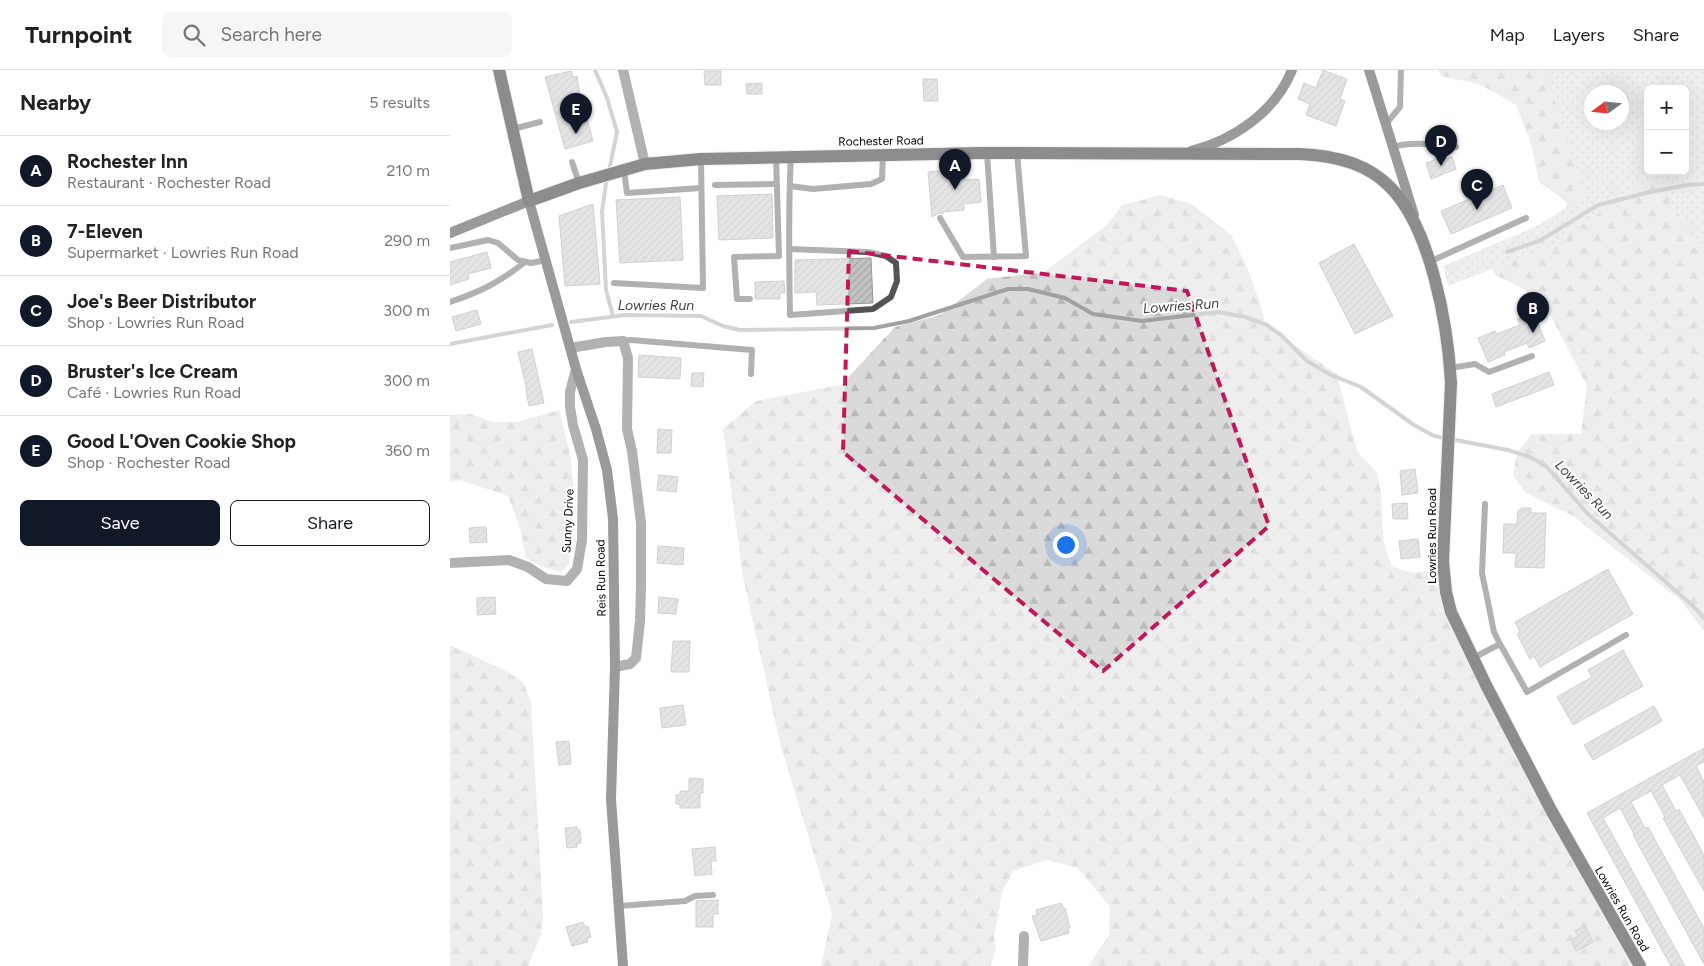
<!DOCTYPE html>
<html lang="en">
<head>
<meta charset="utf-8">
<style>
  body { margin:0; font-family:Figtree,sans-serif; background:#f6f6f6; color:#222 }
  .controls { position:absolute; right:15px; top:15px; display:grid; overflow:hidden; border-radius:8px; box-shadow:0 5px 20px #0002 }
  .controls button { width:45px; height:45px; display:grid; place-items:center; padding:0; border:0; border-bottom:1px solid #e0e0e0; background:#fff; color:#222; font:25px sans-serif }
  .compass { position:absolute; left:1134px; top:15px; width:45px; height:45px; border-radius:50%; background:#fff; box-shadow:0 5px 20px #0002; rotate:255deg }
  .you { position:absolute; left:615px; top:474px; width:18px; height:18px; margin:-12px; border:4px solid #fff; border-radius:50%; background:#1a73e8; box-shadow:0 0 0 8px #1a73e833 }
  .badge { display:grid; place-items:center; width:32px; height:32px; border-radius:50%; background:#111827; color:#fff; font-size:16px; font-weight:700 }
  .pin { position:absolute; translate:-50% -41px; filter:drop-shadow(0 1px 2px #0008) }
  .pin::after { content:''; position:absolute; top:26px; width:18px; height:15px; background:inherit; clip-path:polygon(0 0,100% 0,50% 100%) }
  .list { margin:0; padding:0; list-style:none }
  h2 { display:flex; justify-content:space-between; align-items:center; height:65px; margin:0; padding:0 20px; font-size:21px }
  h2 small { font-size:16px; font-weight:400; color:#767676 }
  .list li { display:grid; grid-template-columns:32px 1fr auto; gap:15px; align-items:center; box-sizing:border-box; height:70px; padding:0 20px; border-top:1px solid #e0e0e0 }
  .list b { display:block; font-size:19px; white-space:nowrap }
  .list p { margin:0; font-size:16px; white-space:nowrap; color:#767676 }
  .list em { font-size:16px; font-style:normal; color:#767676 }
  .actions { display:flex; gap:10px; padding:15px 20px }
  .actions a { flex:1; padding:11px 0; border:1px solid #111827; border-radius:8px; text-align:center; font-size:18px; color:#111827 }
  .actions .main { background:#111827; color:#fff }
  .icon { flex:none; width:28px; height:28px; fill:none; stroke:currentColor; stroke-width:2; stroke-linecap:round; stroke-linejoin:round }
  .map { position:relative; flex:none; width:1254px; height:896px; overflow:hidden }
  header { display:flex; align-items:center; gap:30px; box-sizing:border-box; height:70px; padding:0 25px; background:#fff; border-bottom:1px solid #e0e0e0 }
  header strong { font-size:24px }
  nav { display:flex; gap:28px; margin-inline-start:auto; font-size:18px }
  .search { width:350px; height:45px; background:#f6f6f6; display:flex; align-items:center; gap:12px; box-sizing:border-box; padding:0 18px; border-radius:8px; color:#767676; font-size:19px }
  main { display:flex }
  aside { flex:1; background:#fff }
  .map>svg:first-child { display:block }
  .forest { fill:url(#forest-firs); fill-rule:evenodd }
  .park { fill:url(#park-dots); fill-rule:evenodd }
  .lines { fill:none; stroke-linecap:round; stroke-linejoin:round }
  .stream { stroke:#a1a1a1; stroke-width:4 }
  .building { fill:url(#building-hatch); stroke:#979797 }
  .primary-casing { stroke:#dbdbdb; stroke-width:14 }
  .lane { stroke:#535353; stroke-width:6 }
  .street { stroke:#535353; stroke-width:10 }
  .secondary { stroke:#202020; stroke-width:10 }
  .primary { stroke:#000; stroke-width:12 }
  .marked { fill:none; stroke:#c2185b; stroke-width:4; stroke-dasharray:10 6; stroke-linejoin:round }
  .labels { text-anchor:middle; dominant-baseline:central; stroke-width:4; stroke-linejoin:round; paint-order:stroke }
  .street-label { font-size:12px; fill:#000; stroke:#fff }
  .water-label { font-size:14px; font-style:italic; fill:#424242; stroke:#fff }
</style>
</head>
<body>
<header>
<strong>Turnpoint</strong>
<div class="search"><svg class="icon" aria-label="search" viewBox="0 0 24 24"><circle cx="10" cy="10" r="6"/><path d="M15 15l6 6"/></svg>Search here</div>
<nav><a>Map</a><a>Layers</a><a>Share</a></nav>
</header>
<main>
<aside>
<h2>Nearby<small>5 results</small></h2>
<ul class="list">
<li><span class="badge">A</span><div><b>Rochester Inn</b><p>Restaurant · Rochester Road</p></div><em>210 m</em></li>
<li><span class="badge">B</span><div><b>7-Eleven</b><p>Supermarket · Lowries Run Road</p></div><em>290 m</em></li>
<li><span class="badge">C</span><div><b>Joe's Beer Distributor</b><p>Shop · Lowries Run Road</p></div><em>300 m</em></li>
<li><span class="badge">D</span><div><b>Bruster's Ice Cream</b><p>Café · Lowries Run Road</p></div><em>300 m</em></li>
<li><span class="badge">E</span><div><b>Good L'Oven Cookie Shop</b><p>Shop · Rochester Road</p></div><em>360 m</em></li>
</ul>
<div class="actions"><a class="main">Save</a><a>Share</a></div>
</aside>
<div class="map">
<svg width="1254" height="896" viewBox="0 0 1254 896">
  <defs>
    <pattern id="forest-firs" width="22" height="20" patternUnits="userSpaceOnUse" patternTransform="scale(1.25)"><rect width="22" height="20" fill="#dadada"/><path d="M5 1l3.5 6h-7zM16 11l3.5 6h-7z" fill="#b9b9b9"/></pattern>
    <pattern id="park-dots" width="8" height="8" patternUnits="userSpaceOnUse" patternTransform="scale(1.25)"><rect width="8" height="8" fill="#dadada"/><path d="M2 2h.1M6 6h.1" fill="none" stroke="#b9b9b9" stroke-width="1.8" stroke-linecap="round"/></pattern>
    <pattern id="building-hatch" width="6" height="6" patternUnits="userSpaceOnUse" patternTransform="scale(1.25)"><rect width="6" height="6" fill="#c3c3c3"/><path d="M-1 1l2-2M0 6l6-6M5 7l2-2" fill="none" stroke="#a6a6a6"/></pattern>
  </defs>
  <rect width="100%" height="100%" fill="#fff"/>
  <g class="forest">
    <path d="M988 0H1254V561L1230 530 1123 446 1076 423 1063 406 1067 383 1082 364H1131L1137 316 1102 248 1074 219 1045 205 1037 187 1043 174 1124 150 1114 130 1089 112 1081 74 1066 35 1029 14 991 6ZM1198 19H1235V101H1198ZM1142 22H1172V52H1142Z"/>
    <path d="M711 125 742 134 781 165 796 195 809 230 816 256 887 304C894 329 899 355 907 379 910 390 925 395 928 406 936 437 926 468 943 497L963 503 994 499 998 531 1190 896H638L659 865 660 837 628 798 597 790 563 801 552 822 544 867 546 880 540 896H371L382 844 330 673 293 507 273 359 306 331 391 315 445 257 490 245 537 209 594 202 657 155 672 135Z"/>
    <path d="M109 340 121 388 124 426 119 494 111 502 92 497 76 488 70 458 58 426 10 410 0 412V345L20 344 43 352H67Z"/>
    <path d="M0 575 56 601 73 612 81 632 93 844 91 865 78 896H0Z"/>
  </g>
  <path class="park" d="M1095 0H1254V183L1221 133 1201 107 1102 176 998 216 993 196 1089 155 1135 125ZM1198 19H1235V101H1198ZM1142 22H1172V52H1142Z"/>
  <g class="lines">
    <g class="stream">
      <path d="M145 0 157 28 167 62 159 101"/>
      <path d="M157 107 152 141 156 220 163 246"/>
      <path d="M1057 182 1091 170 1148 135 1200 122 1237 115 1254 114"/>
      <path d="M121 252 175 245 251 246 273 256 290 260 424 258 459 251 558 219H578L615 228 643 244 692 251 768 242 795 247 817 255 831 265 857 291 881 305 911 317 964 355 984 366 1058 380 1080 387 1096 396 1138 444 1242 535 1254 548"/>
      <path d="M0 274 102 255"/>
    </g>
  </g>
  <g class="building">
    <path d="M873 0 897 9 890 29 895 31 886 56 856 45 860 34 848 29 854 13 866 18Z"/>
    <path d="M121 1 123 7 127 6 132 39 137 49 143 71 115 79 95 7Z"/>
    <path d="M254 1H271V15H255Z"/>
    <path d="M473 9H487L488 31H474Z"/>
    <path d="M312 13V24H297L296 14Z"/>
    <path d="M1002 87 1006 99 981 109 976 93 987 89 988 91Z"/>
    <path d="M514 99 515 110 529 109 531 132 514 134V140L493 142V144L489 143 482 147 478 102Z"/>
    <path d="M1053 115 1062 138 1001 164 991 141Z"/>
    <path d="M322 124 323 168 269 170 267 126Z"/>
    <path d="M230 127 233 190 170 193 166 130Z"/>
    <path d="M143 134 150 214 115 216 109 146Z"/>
    <path d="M904 174 943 246 905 264 869 193Z"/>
    <path d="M37 182 41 198 18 204 19 209 0 215V192Z"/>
    <path d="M421 188 423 233 367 235 366 222 345 223V190Z"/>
    <path d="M334 211 335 223H330V229H305V212Z"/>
    <path d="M27 240 31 254 6 261 2 247Z"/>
    <path d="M1084 242 1095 271 1079 278 1077 273 1054 282 1055 285 1038 292 1028 268 1045 261 1047 264 1070 255 1067 249Z"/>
    <path d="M82 279 94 333 79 336 76 321H77L68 282Z"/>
    <path d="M189 285 231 288 230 309 188 307Z"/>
    <path d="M1099 302 1104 315 1046 337 1042 324Z"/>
    <path d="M242 303H254L253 317 241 316Z"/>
    <path d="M208 359 222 360 221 383H207Z"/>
    <path d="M965 399 968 423 952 425 950 401Z"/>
    <path d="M209 405 228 407 226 422 207 420Z"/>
    <path d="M957 433 958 449H943L942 434Z"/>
    <path d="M1071 438H1081V443H1096L1094 498 1065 497 1066 483H1053L1054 454H1067L1068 440 1071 441Z"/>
    <path d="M36 457 37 472 20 473 19 458Z"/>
    <path d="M968 469 970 487 951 489 949 471Z"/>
    <path d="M208 476 234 478 233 495 207 493Z"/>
    <path d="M1158 499 1183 544 1090 597 1084 586 1080 589 1067 564 1070 562 1065 552Z"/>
    <path d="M45 527 46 544 27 545V528Z"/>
    <path d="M209 527 228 529 226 544 208 543Z"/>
    <path d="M223 571H240L239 602H221Z"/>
    <path d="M1173 580 1193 616 1123 655 1107 627 1142 607 1138 600Z"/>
    <path d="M233 635 236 655 212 658 210 638Z"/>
    <path d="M1204 636 1212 651 1143 690 1134 675Z"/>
    <path d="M119 671 121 694 109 695 106 672Z"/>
    <path d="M1254 678V692L1246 696 1254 712V748L1230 705 1212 715 1226 741 1229 739 1254 785V821L1213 748 1215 747 1201 721 1181 732 1195 758 1198 757 1254 858V894L1183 765 1184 764 1170 738 1153 748 1235 896H1221L1137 743Z"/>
    <path d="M239 708 253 709V723H250V738H230V734H226V725H230V721H239Z"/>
    <path d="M127 757V760H130L131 773 127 774V777L117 778 115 758Z"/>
    <path d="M265 777 266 791H261L262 804 245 806 242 779Z"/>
    <path d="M268 830V844H263V857H246V831Z"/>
    <path d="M611 833 613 838H615L620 858H618L619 863 591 871 582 846 587 845 586 840Z"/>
    <path d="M133 852 135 857 138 856 141 867 137 868 138 872 122 876 116 857Z"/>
    <path d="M1135 856 1143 872 1126 881 1121 870 1128 866 1125 861Z"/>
  </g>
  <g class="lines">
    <g class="primary-casing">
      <path id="primary" d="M49 0 79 131 129 113 195 94 251 89 531 83 849 84C881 85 916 92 940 117 981 158 998 256 1001 313L993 491 996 522 1001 542 1036 615 1101 740 1190 896"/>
    </g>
    <g class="lane">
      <path d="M936 54 950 37 951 0"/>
      <path d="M63 59 90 52"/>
      <path d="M943 77C964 71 984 75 1006 77"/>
      <path d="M537 83 544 187"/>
      <path d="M122 92 129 113"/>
      <path d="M174 100 177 123 251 118"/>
      <path d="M265 115 326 114"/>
      <path d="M340 116 363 119 421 114 432 109 433 85"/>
      <path d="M490 148 513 187 576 186 567 83"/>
      <path d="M0 178 38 170 48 173 68 190 81 193 96 190"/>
      <path d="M339 179 418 182 436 186 446 193 447 211 441 227 423 239 340 245C339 192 338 139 341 86"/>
      <path d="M979 192 1076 148"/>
      <path d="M164 213 253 218 251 89"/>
      <path d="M300 229H287L284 187 329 186 326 86"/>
      <path d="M0 232C30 222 50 212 75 192"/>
      <path d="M173 271 181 270 302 280 301 304"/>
      <path d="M1000 298 1025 294 1039 302 1082 286"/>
      <path d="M1035 434 1032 503 1044 562 1050 574"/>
      <path d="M1023 588 1050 574 1077 622 1176 565"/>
      <path d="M169 836 235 831 245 826 263 825"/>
    </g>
    <g class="street">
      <path d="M173 0 195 94"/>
      <path d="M120 278 156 272 173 271 178 288 177 359 182 381 191 453V515L190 551 186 588 180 594 165 597"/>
      <path d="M0 493 59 490 78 497 96 509 117 511 127 499 132 470 133 390 123 355 120 337V322L126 299"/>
      <path d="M573 896 574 866"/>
    </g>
    <g class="secondary">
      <path d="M919 0 964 145"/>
      <path d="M741 81C784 70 825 42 842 0"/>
      <path d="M0 163 79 131 126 299 146 359 157 400 163 449 165 597 161 729 173 896"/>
    </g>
    <use href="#primary" class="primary"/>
  </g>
  <path d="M0 0H1254V896H0ZM399 181 737 221 819 456 653 601 393 382Z" fill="#fff" fill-opacity=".55" fill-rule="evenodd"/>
  <path class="marked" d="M399 181 737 221 819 456 653 601 393 382Z"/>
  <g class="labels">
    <g class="street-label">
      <text transform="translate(431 71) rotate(-1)">Rochester Road</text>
      <text transform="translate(118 451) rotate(-87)">Sunny Drive</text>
      <text transform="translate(982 466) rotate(-90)">Lowries Run Road</text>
      <text transform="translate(151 508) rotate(-91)">Reis Run Road</text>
      <text transform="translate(1172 839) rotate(60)">Lowries Run Road</text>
    </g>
    <g class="water-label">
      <text x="206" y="235">Lowries Run</text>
      <text transform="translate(731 236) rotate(-4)">Lowries Run</text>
      <text transform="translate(1134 420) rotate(46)">Lowries Run</text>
    </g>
  </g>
</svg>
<div class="controls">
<button>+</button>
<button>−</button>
</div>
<svg class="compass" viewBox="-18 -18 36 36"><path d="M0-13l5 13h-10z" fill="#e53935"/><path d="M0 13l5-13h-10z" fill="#767676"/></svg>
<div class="you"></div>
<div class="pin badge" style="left:505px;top:120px">A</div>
<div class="pin badge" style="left:1083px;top:263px">B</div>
<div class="pin badge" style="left:1027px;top:140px">C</div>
<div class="pin badge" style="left:991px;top:96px">D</div>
<div class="pin badge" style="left:126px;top:64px">E</div>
</div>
</main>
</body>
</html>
